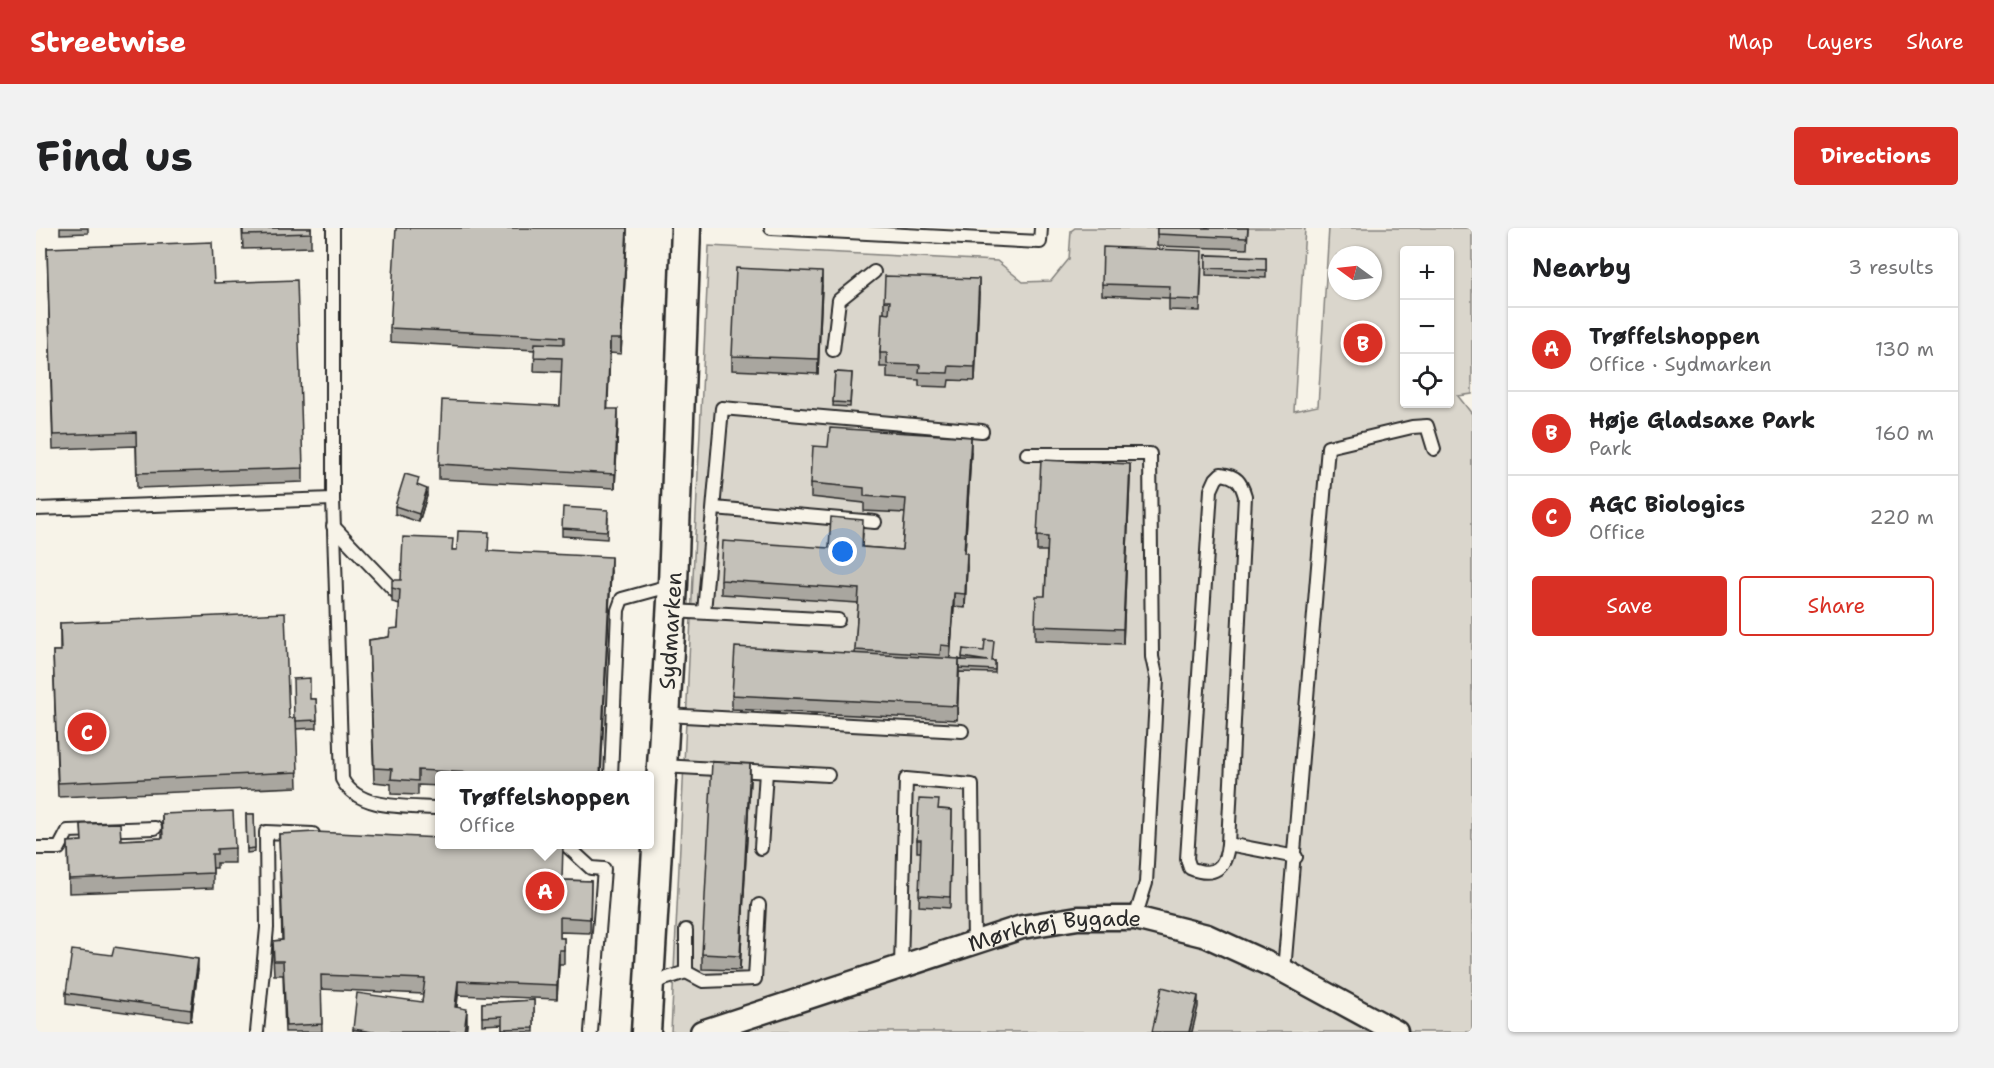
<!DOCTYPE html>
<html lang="en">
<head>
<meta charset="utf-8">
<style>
  body { margin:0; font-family:"Shantell Sans",sans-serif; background:#f2f2f2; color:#202124 }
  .controls { position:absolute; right:18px; top:18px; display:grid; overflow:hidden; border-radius:6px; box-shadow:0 2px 4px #0004 }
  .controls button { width:54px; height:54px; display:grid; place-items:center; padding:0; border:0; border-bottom:2px solid #e0e0e0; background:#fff; color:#202124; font:30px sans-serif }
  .compass { position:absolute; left:1292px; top:18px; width:54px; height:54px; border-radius:50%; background:#fff; box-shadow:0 2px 4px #0004; rotate:285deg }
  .you { position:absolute; left:807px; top:324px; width:21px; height:21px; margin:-15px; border:4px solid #fff; border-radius:50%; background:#1a73e8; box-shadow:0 0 0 9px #1a73e833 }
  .badge { display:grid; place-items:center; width:39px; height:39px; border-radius:50%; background:#d93025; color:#fff; font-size:20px; font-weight:700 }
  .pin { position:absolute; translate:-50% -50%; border:3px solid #fff; box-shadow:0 2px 6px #0006 }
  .popup { position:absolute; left:399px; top:543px; width:219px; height:78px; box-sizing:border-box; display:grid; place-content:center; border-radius:6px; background:#fff; filter:drop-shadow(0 2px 4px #0005); font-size:20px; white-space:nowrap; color:#757577 }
  .popup b { font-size:22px; color:#202124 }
  .popup::after { content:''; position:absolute; left:50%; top:100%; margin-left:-12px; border:12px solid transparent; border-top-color:#fff }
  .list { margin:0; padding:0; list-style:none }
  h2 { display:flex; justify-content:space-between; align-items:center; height:78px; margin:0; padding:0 24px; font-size:26px }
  h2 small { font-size:20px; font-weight:400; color:#757577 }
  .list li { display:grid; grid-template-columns:39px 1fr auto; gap:18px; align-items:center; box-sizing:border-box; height:84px; padding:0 24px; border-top:2px solid #e0e0e0 }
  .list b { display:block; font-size:22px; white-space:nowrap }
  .list p { margin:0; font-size:20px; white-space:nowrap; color:#757577 }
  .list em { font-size:20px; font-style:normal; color:#757577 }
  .actions { display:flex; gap:12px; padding:18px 24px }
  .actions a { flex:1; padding:14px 0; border:2px solid #d93025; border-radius:6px; text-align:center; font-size:21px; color:#d93025 }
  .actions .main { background:#d93025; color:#fff }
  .icon { flex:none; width:33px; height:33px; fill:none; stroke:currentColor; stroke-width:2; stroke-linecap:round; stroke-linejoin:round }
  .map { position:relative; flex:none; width:1436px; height:804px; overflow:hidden; border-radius:6px }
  header { display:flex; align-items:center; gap:36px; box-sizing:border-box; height:84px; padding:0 30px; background:#d93025; color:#fff }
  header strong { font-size:28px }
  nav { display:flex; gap:33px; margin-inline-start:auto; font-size:21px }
  .intro { display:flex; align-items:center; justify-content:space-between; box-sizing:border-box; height:144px; padding:0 36px }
  h1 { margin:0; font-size:42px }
  .button { padding:15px 27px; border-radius:6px; background:#d93025; color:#fff; font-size:21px; font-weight:700 }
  main { display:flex; gap:36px; padding:0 36px }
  aside { flex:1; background:#fff; border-radius:6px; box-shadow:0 2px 4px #0004 }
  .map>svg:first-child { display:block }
  .green { fill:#dad6cc; stroke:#82807c; stroke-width:1.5; fill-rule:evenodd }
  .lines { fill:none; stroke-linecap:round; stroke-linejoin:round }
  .service-casing { stroke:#2b2b2b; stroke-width:16 }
  .minor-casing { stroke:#2b2b2b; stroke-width:27 }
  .tertiary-casing { stroke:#2b2b2b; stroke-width:33 }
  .service { stroke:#f7f3e8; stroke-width:12 }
  .minor { stroke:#f7f3e8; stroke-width:22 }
  .tertiary { stroke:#f7f3e8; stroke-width:28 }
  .wall { fill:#a9a69f; stroke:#2b2b2b; stroke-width:1.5 }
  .shaded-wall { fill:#898782; stroke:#2b2b2b; stroke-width:1.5 }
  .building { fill:#c4c1b9; stroke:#2b2b2b; stroke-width:1.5 }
  .labels { text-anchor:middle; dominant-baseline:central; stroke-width:4.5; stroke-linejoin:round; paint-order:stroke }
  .street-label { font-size:22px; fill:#2b2b2b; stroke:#f7f3e8 }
</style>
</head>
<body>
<header>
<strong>Streetwise</strong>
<nav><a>Map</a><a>Layers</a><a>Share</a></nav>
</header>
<div class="intro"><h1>Find us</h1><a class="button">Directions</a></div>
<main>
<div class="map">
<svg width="1436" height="804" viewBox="0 0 1436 804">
  <rect width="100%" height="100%" fill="#f7f3e8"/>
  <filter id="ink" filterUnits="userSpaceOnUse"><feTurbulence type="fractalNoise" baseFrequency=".0167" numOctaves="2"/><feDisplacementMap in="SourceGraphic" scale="12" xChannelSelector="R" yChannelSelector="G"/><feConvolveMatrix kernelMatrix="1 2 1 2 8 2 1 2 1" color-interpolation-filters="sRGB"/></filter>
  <g filter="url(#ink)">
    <path class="green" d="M1039 0H1269L1258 183 1282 178 1293 0H1436V166L1422 168 1436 186V804H635L673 18 961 33 987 54 1015 53 1033 31 1035 3ZM1368 22H1414V176H1368ZM1301 27H1337V63H1301Z"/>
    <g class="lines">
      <g class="service-casing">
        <g id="service">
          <path d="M297 0V271L306 551C322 583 373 578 404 580"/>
          <path d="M735 0 1004 14 1005 0"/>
          <path d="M797 122 803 72 838 44"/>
          <path d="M991 226H1114L1116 429 1121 452 1110 655 1099 690"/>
          <path d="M678 280 839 294"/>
          <path d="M0 281 297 271"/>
          <path d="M297 298 360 364"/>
          <path d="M636 383 802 392"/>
          <path d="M668 384 686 180 946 203"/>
          <path d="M630 487 926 503"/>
          <path d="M626 538 792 547"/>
          <path d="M575 548 582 382 586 371 637 357"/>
          <path d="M529 616 555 640 568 641 555 804"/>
          <path d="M1192 616C1190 640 1178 650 1154 640L1151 631 1175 262 1180 251 1185 246C1201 248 1205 254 1209 268L1192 616 1260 629"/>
          <path d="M0 620H23L32 603 119 600"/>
          <path d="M725 620 730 544"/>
          <path d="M865 737 870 551 936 557 938 715"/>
          <path d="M1248 743 1292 219 1376 199 1391 198 1398 221"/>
          <path d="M650 744 667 753 719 751 723 677"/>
          <path d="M613 756 650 744V702"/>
          <path d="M221 804 231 700 230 604 277 606"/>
        </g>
      </g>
      <g class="minor-casing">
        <g id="minor">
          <path id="s1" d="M666 804 986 699 1042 690H1099L1171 708 1248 743 1360 804"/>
        </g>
      </g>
      <g class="tertiary-casing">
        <g id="tertiary">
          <path id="s2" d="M610 804 637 356 650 0"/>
        </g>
      </g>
      <use href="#service" class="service"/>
      <use href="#minor" class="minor"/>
      <use href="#tertiary" class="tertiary"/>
    </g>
    <g class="wall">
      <path d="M24 0H52V5L24 6Z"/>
      <path d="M206 0H275V19L207 21Z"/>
      <path d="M1121 0H1212L1211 21 1121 18Z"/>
      <path d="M591 10 585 126 574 125 571 181 582 196 579 260 403 251V236L524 178 526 144 498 143 499 122 354 114V100Z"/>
      <path d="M11 20 178 55 267 240V254L101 260 100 218 17 221Z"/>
      <path d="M1170 27 1230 29V50L1170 47Z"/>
      <path d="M1166 34 1164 83 1133 82V70L1066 67V56Z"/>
      <path d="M786 58 782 146 696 142V128Z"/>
      <path d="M943 65 939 153 913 152 912 159 883 158V152L851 150V139H844V125L848 86V73Z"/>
      <path d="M799 144 816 145 814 179 797 178Z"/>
      <path d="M792 219 935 224 929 325 931 339 929 380 918 379 914 430 926 432 927 421 956 433H959V445L923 444 921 492 696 481V467L819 426 822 375 685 366V352L793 320 827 306 826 319 866 322 869 285 828 283V275L775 269V255Z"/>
      <path d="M1094 250 1087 416 999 412V398L1009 368 1011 323H1001V308Z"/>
      <path d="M382 258 391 268 383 294 359 286V278Z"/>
      <path d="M572 290 571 311 526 308V300Z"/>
      <path d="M417 322 453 323 575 343 565 548H404V558L382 557V567L355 566V556L338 554 333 412 353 409 362 400 364 376 356 374V360L365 352Z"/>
      <path d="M24 395 253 490H258L274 471H280L281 500 260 501 262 559 22 569 17 423H24Z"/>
      <path d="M714 551 704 742 666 741V726Z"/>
      <path d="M903 581 916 582 914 680 883 678 885 624H881V612Z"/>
      <path d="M126 586 199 620V635H181V640H177V660L33 665 32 614 46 613 45 596 85 612 126 610Z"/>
      <path d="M210 586H218L219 624 211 625Z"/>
      <path d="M243 606 527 652 555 653 554 705 524 704V710H528V736H523L521 771 422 767 421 779 431 795 430 804H317V801L386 774 387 766 285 761 286 804H249L247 747H238L237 727V713L246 712Z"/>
      <path d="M162 742 155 793 30 776V765Z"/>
      <path d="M498 772V804H466V796L446 797V775Z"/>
    </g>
    <g class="shaded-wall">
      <path d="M591 0V10L585 126V111Z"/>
      <path d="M786 44V58L782 146V131Z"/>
      <path d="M943 51V65L939 153V139Z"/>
      <path d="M574 111V125L571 195V181Z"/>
      <path d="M582 181V196L579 260V246Z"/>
      <path d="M935 209V224L928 339V325Z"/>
      <path d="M1094 236V250L1087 416V401Z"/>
      <path d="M391 261V268L383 294V286Z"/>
      <path d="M931 325V339L929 380V366Z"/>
      <path d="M575 329V343L564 548Z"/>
      <path d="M918 365V379L914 432V418Z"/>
      <path d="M923 431V445L921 492V478Z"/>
      <path d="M714 536V551L704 742V728Z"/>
      <path d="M523 722V736L521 771V757Z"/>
      <path d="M162 731V742L155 793V782Z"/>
      <path d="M422 753V767L419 793V779Z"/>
      <path d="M1162 768V779L1156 804H1153Z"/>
      <path d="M431 781V795L430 804H428Z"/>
    </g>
    <g class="building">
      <path d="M207 0H275V5L207 7Z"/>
      <path d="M360 0H591L585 111H574L571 181H582L579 246 403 236 406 172 524 178 526 130 498 129 499 115 528 116V109L354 100Z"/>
      <path d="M1121 0H1212L1211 10 1121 6Z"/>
      <path d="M176 14 178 55 261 52 267 240 101 245 100 204 17 207 11 20Z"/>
      <path d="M1067 19 1166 23 1164 72 1133 71 1134 58 1066 56Z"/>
      <path d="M1170 27 1230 29V42L1170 40Z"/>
      <path d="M700 40 786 44 782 131 696 128Z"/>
      <path d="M849 48 943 51 939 139 913 138 912 145 883 144 884 137 851 136V125H844L846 85 853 86 854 73H848Z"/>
      <path d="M799 144 816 145 814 175 797 174Z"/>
      <path d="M794 200 935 209 928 325H931L929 366 918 365 914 418 905 417 904 427 819 422 823 361 685 352 687 313 793 320 795 289 827 292 826 319 866 322 870 271 828 268V260L775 255 777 218 792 219Z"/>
      <path d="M1005 232 1094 236 1087 401 999 398 1000 368H1009L1012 309 1001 308Z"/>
      <path d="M369 246 383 250 381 257 391 261 383 286 359 278Z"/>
      <path d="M527 279 572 282 571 303 526 300Z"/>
      <path d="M422 303 453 304 452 323 575 329 564 548H495L382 542V553L355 551 356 541 338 540 333 412 353 409 354 401 362 400 364 362 356 360V352H365L367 309 417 311 416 322H421Z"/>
      <path d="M249 385 253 490H260L262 544 22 555 17 423H25L24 395Z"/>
      <path d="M949 412 958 413 956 433H959V442L923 440V432L952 433 926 429 927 421 948 423Z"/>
      <path d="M699 419 923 431 921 478 696 467Z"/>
      <path d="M274 450V471H280L281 492 260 493V490H258L257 451Z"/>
      <path d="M676 534 714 536 704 728 666 726Z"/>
      <path d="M883 571 903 572 902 581 916 582 914 669 883 667 885 612H881Z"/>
      <path d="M197 583 199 620 181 621V626H176L177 645 33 651 32 614 46 613 45 596 84 595 85 612 127 610 126 586Z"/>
      <path d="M210 586H218L219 620 211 621Z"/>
      <path d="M279 604 404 610V616L527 617 526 652 555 653 554 691 524 689V710H528V722H523L521 757 422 753 419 779 431 781 428 804H337L317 801 321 765 386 774 389 751 285 747 286 796 250 798 247 733H238L237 713 247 712 243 606Z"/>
      <path d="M78 719 162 731 155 782 30 765 36 722 76 727Z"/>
      <path d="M1126 759 1162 768 1153 804H1116Z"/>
      <path d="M498 772V800L466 801V788L446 789V775Z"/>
    </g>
  </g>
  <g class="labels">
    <g class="street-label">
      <text stroke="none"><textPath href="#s2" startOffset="402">Sydmarken</textPath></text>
      <text stroke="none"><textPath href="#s1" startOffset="369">Mørkhøj Bygade</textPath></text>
    </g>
  </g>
</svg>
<div class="controls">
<button>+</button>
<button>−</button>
<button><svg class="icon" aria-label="locate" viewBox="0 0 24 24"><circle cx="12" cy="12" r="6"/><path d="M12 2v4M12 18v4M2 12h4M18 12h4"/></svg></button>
</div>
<svg class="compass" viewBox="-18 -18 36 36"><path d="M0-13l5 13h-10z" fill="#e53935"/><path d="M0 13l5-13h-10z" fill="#757577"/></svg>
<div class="you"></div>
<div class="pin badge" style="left:509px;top:663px">A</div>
<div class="popup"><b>Trøffelshoppen</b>Office</div>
<div class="pin badge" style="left:1327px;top:115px">B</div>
<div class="pin badge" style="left:51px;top:504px">C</div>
</div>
<aside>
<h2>Nearby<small>3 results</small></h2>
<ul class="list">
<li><span class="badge">A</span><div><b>Trøffelshoppen</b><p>Office · Sydmarken</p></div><em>130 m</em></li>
<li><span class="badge">B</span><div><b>Høje Gladsaxe Park</b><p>Park</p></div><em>160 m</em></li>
<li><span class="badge">C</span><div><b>AGC Biologics</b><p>Office</p></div><em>220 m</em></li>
</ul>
<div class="actions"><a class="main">Save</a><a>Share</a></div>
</aside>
</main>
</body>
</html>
